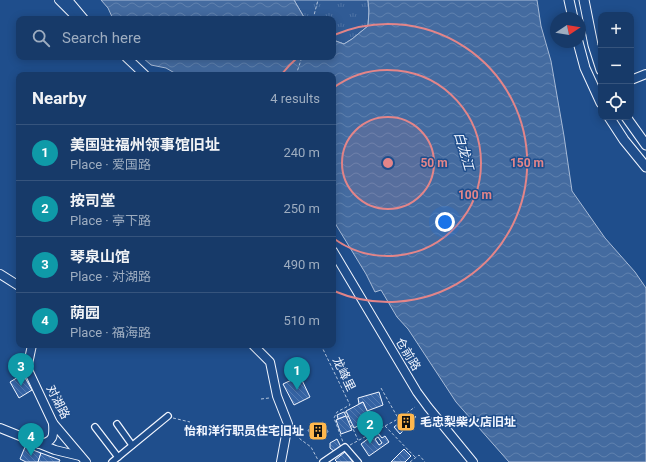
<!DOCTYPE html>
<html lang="en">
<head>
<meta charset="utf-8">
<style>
  body { margin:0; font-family:Roboto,"Noto Sans SC",sans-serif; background:#20416f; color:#f1f3f6 }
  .controls { position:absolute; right:12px; top:12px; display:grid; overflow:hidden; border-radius:8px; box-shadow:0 2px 10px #0003 }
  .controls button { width:36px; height:36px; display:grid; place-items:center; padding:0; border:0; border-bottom:1px solid #36547d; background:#173a69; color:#f1f3f6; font:20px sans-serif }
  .compass { position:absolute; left:550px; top:12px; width:36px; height:36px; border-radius:50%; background:#173a69; box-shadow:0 2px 10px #0003; rotate:78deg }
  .you { position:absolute; left:445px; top:222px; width:14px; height:14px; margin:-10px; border:3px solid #fff; border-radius:50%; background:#1a73e8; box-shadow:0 0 0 6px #1a73e833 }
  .badge { display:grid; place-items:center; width:26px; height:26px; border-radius:50%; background:#d6ab8b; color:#fff; font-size:13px; font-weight:700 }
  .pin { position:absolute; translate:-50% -33px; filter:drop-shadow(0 1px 2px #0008) }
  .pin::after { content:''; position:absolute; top:21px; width:14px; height:12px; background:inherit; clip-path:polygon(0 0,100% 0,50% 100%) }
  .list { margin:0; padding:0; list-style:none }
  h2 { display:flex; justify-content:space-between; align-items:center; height:52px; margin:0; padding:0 16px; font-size:17px }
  h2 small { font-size:13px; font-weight:400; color:#9eadc0 }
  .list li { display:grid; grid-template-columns:26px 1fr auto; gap:12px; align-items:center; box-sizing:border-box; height:56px; padding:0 16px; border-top:1px solid #36547d }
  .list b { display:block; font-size:15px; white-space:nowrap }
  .list p { margin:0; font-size:13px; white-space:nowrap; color:#9eadc0 }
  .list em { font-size:13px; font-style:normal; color:#9eadc0 }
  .icon { flex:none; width:22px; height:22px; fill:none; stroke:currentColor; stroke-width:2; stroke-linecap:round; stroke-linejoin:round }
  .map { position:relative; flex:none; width:646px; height:462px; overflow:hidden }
  .search { position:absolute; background:#173a69; box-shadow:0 2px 10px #0003; left:16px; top:16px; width:320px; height:44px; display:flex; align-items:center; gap:10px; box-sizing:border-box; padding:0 14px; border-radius:8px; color:#9eadc0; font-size:15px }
  .panel { position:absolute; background:#173a69; box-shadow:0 2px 10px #0003; left:16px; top:72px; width:320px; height:276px; border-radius:8px }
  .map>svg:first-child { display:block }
  .park { fill:url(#park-tufts); stroke:#a8bbd7 }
  .water { fill:url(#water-waves); stroke:#a8bbd7 }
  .building { fill:url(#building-back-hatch); stroke:#f2f6ff; fill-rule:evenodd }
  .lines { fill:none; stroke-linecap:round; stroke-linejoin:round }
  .street-casing { stroke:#f2f6ff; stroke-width:8 }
  .secondary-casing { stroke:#f2f6ff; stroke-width:10 }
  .primary-casing { stroke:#f2f6ff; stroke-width:11 }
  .path { stroke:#b3c4dc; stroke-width:1; stroke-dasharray:3 2; stroke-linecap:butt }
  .street { stroke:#1f4e8c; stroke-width:5.5 }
  .secondary { stroke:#1f4e8c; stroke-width:8 }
  .primary { stroke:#1f4e8c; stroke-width:9 }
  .ring { fill:none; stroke:#e38589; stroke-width:2 }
  .labels { text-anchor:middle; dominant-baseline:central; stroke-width:3; stroke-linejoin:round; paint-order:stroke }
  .street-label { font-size:12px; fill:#f2f6ff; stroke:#1f4e8c }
  .poi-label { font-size:12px; font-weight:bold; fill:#f2f6ff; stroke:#1f4e8c; text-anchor:start }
  .water-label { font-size:13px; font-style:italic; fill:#f2f6ff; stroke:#1f4e8c }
  .centre { fill:#e38589; stroke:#1f4e8c; stroke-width:2 }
  .ring-label { font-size:12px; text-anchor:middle; font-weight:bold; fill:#e38589; stroke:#1f4e8c; stroke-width:3; stroke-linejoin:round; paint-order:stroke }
</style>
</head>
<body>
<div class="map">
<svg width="646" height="462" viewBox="0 0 646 462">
  <defs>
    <pattern id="park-tufts" width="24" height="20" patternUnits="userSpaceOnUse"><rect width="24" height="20" fill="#305b95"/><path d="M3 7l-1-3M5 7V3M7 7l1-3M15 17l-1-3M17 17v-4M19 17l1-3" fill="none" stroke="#4e73a5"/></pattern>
    <pattern id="water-waves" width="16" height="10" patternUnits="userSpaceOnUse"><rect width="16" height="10" fill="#446ba0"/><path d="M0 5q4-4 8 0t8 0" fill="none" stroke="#5f81ae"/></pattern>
    <pattern id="building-back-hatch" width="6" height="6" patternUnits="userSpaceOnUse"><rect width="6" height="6" fill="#3563a3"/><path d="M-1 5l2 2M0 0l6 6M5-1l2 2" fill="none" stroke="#537ab1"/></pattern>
  </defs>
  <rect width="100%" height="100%" fill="#1f4e8c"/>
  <path class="park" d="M294 0H368L369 11 368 26 352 39 344 44 333 40V19H305Z"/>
  <g class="water">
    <path d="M101 0H294L305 19H113L108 8Z"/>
    <path d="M368 0H537L541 26 551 61 564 136 572 191 605 238 635 272 646 288V462H509L456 402 408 329 397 317 381 290 375 292 366 274 333 220V75H178L166 68 151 65 142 57H333V40L344 44 352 39 368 26 369 11Z"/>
  </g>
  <g class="building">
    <path d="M23 374 32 390 19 398 10 382Z"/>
    <path d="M300 376 310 397 294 405 283 384Z"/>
    <path d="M379 392 383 405 367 411 363 402 359 404 358 398Z"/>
    <path d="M363 402 371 419 354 428 346 411Z"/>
    <path d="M344 412 346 416 338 419 337 415Z"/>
    <path d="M412 413 416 417 400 434 394 427Z"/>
    <path d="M346 416 352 430 341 434 336 420Z"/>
    <path d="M323 422 328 432 313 439 308 430Z"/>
    <path d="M377 432 382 438 385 436 389 442 369 456 361 444ZM378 437 382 443 379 445 375 439Z"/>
    <path d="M337 439 341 447 335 452 330 448V443Z"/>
    <path d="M25 447 41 453 38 462H26L20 459Z"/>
    <path d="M404 449 411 456 405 462H391Z"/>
    <path d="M345 452 353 462H337L335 460Z"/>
    <path d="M41 453 60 460 59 462H38Z"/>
  </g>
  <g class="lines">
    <g class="street-casing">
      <g id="street">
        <path d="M117 424 132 445"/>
        <path d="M95 427 118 457"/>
        <path d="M112 462 168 416"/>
        <path d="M323 462 345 447 358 462"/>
      </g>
    </g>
    <g class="secondary-casing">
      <g id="secondary">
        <path d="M59 0 78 19"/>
        <path d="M68 0 84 19"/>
        <path d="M126 57 145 75"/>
        <path d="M631 80 646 74"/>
        <path d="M333 251 417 392 428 407 473 462"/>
        <path d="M0 274 19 286"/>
        <path d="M32 345 28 364V370L53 423 86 462"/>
        <path d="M253 345 270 362 277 396 288 424 281 462"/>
        <path d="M0 428 55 450 80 456"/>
        <path d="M39 444C54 442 54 436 53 423"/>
      </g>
    </g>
    <g class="primary-casing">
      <g id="primary">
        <path d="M569 0 573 18"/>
        <path d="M584 0 593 45 601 70"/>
        <path d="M578 42 585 68 601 103"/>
        <path d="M609 117 624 140 646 167"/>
        <path d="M626 117 646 145"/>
      </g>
    </g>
    <g class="path">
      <path d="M313 19 318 0"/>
      <path d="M296 75 302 57"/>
      <path d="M321 345 350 405 337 412 334 418 343 442"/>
      <path d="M381 388 398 418"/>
      <path d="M261 399 269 398"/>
      <path d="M345 411 358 440"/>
      <path d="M173 418 190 422"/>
      <path d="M385 426 415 457"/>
      <path d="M293 431 298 435 300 439 311 447 318 460"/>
      <path d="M350 445 398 419 415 407"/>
      <path d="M410 462 419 455 425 462"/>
    </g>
    <use href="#street" class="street"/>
    <use href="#secondary" class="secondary"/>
    <use href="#primary" class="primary"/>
  </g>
  <circle cx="388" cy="163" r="46" fill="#e38589" fill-opacity=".12"/>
  <g class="ring">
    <circle cx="388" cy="163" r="46"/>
    <path d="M333 88A93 93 0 1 1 333 238"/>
    <path d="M281 75A139 139 0 0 1 298 57M334 35A139 139 0 1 1 334 291"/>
  </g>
  <defs>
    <g id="building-square" transform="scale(1)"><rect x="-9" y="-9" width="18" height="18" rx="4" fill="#ffb74d" stroke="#1f4e8c"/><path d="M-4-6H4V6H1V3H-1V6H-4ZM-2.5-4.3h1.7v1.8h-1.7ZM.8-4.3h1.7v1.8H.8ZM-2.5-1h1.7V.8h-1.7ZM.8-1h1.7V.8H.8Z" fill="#111"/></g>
  </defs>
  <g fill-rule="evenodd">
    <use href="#building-square" x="406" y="422"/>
    <use href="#building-square" x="318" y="431"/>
  </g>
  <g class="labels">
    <g class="street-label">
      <text transform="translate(408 354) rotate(59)">仓前路</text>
      <text transform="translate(344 374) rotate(64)">龙峰里</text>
      <text transform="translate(58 402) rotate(63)">对湖路</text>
    </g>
    <g class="poi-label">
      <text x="420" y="422">毛忠梨柴火店旧址</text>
      <text x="304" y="431" text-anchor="end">怡和洋行职员住宅旧址</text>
    </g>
    <g class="water-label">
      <text transform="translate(464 151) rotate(74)">白龙江</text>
    </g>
  </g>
  <circle cx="388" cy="163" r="6" class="centre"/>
  <g class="ring-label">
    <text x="434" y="167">50 m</text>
    <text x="527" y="167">150 m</text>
    <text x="475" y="199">100 m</text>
  </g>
</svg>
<div class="controls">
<button>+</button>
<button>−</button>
<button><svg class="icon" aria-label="locate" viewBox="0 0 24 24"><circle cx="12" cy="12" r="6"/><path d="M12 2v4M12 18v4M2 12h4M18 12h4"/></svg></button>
</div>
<svg class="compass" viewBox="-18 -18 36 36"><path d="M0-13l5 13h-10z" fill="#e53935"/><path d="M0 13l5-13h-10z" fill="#9eadc0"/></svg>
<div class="you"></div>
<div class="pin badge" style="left:297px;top:390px;background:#0f9aa8">1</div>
<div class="pin badge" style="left:370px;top:444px;background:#0f9aa8">2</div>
<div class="pin badge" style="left:21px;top:386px;background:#0f9aa8">3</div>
<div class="pin badge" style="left:31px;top:456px;background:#0f9aa8">4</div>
<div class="search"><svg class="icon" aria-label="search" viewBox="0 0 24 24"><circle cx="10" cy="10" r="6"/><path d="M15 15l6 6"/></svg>Search here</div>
<section class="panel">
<h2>Nearby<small>4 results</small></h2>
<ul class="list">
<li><span class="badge" style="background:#0f9aa8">1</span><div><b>美国驻福州领事馆旧址</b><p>Place · 爱国路</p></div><em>240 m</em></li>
<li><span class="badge" style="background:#0f9aa8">2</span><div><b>按司堂</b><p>Place · 亭下路</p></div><em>250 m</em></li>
<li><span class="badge" style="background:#0f9aa8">3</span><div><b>琴泉山馆</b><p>Place · 对湖路</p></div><em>490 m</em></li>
<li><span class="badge" style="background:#0f9aa8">4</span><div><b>荫园</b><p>Place · 福海路</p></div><em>510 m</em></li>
</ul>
</section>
</div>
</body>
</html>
